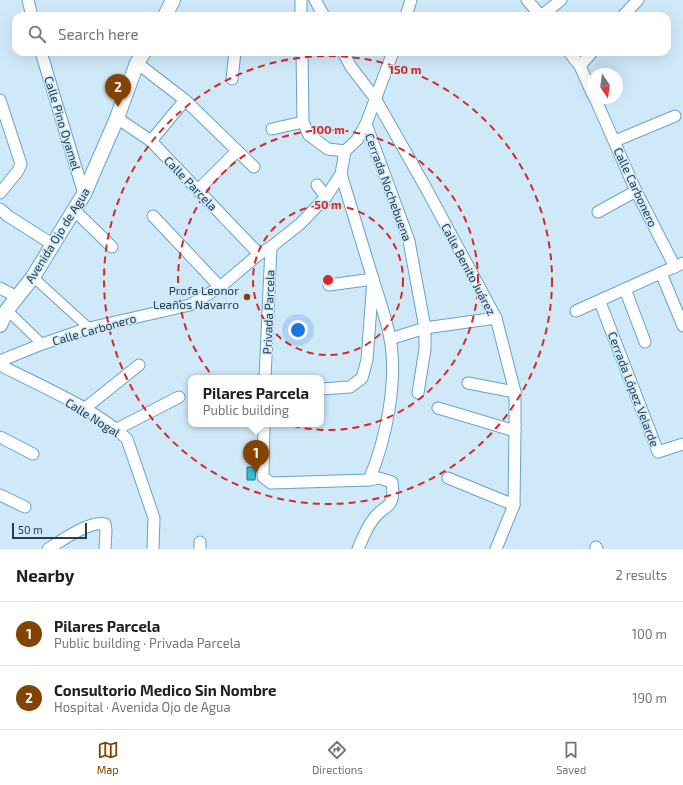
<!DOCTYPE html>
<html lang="en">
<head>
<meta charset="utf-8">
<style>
  body { margin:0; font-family:"Exo 2",sans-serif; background:#f2f2f2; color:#202124 }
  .compass { position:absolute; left:587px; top:68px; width:36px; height:36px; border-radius:50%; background:#fff; box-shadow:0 4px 16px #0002; rotate:167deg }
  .scale { position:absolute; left:12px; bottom:10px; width:75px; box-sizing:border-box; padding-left:4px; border:2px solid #233e4e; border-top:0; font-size:11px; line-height:14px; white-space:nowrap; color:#233e4e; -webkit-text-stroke:3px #d0e9f9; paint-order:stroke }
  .you { position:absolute; left:298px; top:330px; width:14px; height:14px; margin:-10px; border:3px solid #fff; border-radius:50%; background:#1a73e8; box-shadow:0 0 0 6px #1a73e833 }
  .badge { display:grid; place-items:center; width:26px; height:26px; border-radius:50%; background:#824305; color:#fff; font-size:13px; font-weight:700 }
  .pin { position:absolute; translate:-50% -33px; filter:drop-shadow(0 1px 2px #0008) }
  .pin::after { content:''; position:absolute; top:21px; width:14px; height:12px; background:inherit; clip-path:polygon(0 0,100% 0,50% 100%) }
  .popup { position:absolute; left:188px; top:375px; width:136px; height:52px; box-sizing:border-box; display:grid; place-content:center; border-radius:8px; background:#fff; filter:drop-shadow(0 1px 3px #0005); font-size:13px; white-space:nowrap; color:#757577 }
  .popup b { font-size:15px; color:#202124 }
  .popup::after { content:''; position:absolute; left:50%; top:100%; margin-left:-8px; border:8px solid transparent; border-top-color:#fff }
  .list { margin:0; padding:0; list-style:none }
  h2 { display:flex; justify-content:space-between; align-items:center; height:52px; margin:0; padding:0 16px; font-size:17px }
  h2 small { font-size:13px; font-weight:400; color:#757577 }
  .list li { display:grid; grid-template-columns:26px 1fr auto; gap:12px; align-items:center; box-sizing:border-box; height:64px; padding:0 16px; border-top:1px solid #e0e0e0 }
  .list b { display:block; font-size:15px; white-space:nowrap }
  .list p { margin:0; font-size:13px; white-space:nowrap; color:#757577 }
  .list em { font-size:13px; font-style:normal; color:#757577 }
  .icon { flex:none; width:22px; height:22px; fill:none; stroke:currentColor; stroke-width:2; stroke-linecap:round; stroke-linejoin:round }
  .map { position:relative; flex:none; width:683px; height:549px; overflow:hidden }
  .search { position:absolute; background:#fff; box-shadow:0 4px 16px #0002; left:12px; right:12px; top:12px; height:44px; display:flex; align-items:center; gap:10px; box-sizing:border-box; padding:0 14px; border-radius:12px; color:#757577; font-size:15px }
  .sheet { height:180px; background:#fff }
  nav { display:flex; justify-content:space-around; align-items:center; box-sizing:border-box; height:56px; border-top:1px solid #e0e0e0; background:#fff; font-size:11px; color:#757577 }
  nav a { display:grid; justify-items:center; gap:2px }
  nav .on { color:#824305 }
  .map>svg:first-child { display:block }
  .building { fill:#38bad7; stroke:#1a778b }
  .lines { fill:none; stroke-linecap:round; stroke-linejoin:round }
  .pedestrian-casing { stroke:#64a4ca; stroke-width:11 }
  .minor-casing { stroke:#64a4ca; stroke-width:13 }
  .tertiary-casing { stroke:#64a4ca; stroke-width:16 }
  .pedestrian { stroke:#fff; stroke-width:9 }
  .minor { stroke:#fff; stroke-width:11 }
  .tertiary { stroke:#fff; stroke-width:14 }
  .ring { fill:none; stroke:#d62828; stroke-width:2; stroke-dasharray:7 5 }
  .poi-dot { fill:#824305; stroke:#d0e9f9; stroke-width:1.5 }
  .labels { text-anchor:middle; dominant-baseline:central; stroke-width:3; stroke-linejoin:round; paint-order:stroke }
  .street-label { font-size:12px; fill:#233e4e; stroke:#d0e9f9 }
  .poi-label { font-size:12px; fill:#233e4e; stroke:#d0e9f9; text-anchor:end }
  .centre { fill:#d62828; stroke:#d0e9f9; stroke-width:2 }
  .ring-label { font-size:12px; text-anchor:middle; font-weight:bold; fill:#d62828; stroke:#d0e9f9; stroke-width:3; stroke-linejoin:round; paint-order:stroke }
</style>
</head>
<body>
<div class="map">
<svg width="683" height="549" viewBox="0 0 683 549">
  <rect width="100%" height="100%" fill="#d0e9f9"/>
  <path class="building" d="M247 467H256L255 480H247Z"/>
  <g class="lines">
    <g class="pedestrian-casing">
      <g id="pedestrian">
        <path d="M33 277 89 328"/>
        <path d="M7 310 42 344"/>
      </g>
    </g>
    <g class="minor-casing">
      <g id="minor">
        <path d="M28 0 32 16"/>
        <path d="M301 0V16"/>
        <path d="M315 0 324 16"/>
        <path d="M527 0 541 16"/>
        <path d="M406 16 411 0"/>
        <path d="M541 16 561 0"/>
        <path d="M623 16 638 0"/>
        <path d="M41 52 84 194"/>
        <path d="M302 52 303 122 309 135 328 149 345 151"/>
        <path d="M343 52 351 67 375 98 427 190 496 318 515 392V431L514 505 496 549"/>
        <path d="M569 52 580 66 593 95"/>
        <path d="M137 63 185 100 254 167"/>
        <path d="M580 66 592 52"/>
        <path d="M232 79 235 52"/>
        <path d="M595 98 636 191 675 267"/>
        <path d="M0 100 21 164 18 171 0 193"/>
        <path d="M117 118 151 141 259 254"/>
        <path d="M366 124 409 241 425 328V349L418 393"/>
        <path d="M272 129 303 122"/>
        <path d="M151 141 185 100"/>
        <path d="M615 141 675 116"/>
        <path d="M317 185 326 197"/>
        <path d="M198 190 237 151"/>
        <path d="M0 209 8 216 52 244"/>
        <path d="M74 210 112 247"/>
        <path d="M598 212 636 191"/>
        <path d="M153 216 220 287"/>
        <path d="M661 273 683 326"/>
        <path d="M329 285 373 279C379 299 386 318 390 338 398 382 386 440 369 480"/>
        <path d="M0 288 17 297"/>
        <path d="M625 289 645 342"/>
        <path d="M600 302 658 452 683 444"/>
        <path d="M576 311 683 263"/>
        <path d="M390 339 425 328 496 318"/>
        <path d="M0 361 42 344 89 328 190 305 220 287 259 254 271 247 300 224 326 197 341 174 345 151 357 140 366 124 393 52"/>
        <path d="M0 365C38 385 98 410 127 439L154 518 153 549"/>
        <path d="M265 378 271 247"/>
        <path d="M468 383 515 392"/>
        <path d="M321 389 350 387 362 378 367 360 373 279 341 174"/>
        <path d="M438 408 515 431"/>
        <path d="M84 409 139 365"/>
        <path d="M264 424 263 477 271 483 369 480 379 478 392 482C396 512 383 503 372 521 366 529 362 540 358 549"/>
        <path d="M117 429 179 397"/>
        <path d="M0 437 33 454"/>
        <path d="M448 478 514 505"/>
        <path d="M0 495 25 507"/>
        <path d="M596 547 597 549"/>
        <path d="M48 549C61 541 90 520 105 524L106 530 105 549"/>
        <path d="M200 549V542"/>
      </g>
    </g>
    <g class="tertiary-casing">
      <g id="tertiary">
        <path d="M165 16 173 0"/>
        <path d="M0 325 7 310 33 277 84 194 117 118 137 63 144 52"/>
      </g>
    </g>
    <use href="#pedestrian" class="pedestrian"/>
    <use href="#minor" class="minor"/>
    <use href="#tertiary" class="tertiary"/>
  </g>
  <g class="ring">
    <circle cx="328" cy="280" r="75"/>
    <circle cx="328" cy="280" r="150"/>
    <circle cx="328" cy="280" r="224"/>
  </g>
  <circle class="poi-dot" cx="247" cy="297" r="4"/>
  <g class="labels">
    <g class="street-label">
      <text transform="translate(63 123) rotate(73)">Calle Pino Oyamel</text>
      <text transform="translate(191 183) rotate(46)">Calle Parcela</text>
      <text transform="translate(389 187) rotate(70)">Cerrada Nochebuena</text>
      <text transform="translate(636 187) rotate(65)">Calle Carbonero</text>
      <text transform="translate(57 235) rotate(-58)">Avenida Ojo de Agua</text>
      <text transform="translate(469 269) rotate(62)">Calle Benito Juárez</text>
      <text transform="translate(268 312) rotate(-88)">Privada Parcela</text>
      <text transform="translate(94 329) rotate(-16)">Calle Carbonero</text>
      <text transform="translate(634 389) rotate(69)">Cerrada López Velarde</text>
      <text transform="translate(93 417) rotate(32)">Calle Nogal</text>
    </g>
    <g class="poi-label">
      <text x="239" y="290">Profa Leonor<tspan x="239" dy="14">Leaños Navarro</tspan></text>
    </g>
  </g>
  <circle cx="328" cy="280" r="6" class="centre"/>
  <g class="ring-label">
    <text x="405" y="74">150 m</text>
    <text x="328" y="134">100 m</text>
    <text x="328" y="209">50 m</text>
  </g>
</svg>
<svg class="compass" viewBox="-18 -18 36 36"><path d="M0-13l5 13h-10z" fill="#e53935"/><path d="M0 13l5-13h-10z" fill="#757577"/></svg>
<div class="scale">50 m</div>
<div class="you"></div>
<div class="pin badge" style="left:256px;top:473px">1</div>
<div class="popup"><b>Pilares Parcela</b>Public building</div>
<div class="pin badge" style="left:118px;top:107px">2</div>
<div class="search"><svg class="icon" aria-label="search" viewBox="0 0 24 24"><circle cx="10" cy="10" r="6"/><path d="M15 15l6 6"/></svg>Search here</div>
</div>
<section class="sheet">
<h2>Nearby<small>2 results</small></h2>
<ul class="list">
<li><span class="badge">1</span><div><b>Pilares Parcela</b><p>Public building · Privada Parcela</p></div><em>100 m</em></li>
<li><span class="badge">2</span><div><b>Consultorio Medico Sin Nombre</b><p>Hospital · Avenida Ojo de Agua</p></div><em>190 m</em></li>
</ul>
</section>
<nav>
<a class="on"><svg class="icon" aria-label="map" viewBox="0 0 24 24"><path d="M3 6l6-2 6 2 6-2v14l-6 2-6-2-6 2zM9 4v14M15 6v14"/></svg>Map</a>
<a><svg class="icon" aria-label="directions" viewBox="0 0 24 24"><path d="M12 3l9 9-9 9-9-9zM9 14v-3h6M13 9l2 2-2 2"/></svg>Directions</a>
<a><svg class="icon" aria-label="saved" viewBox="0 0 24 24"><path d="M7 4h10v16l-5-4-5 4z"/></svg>Saved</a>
</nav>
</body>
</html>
